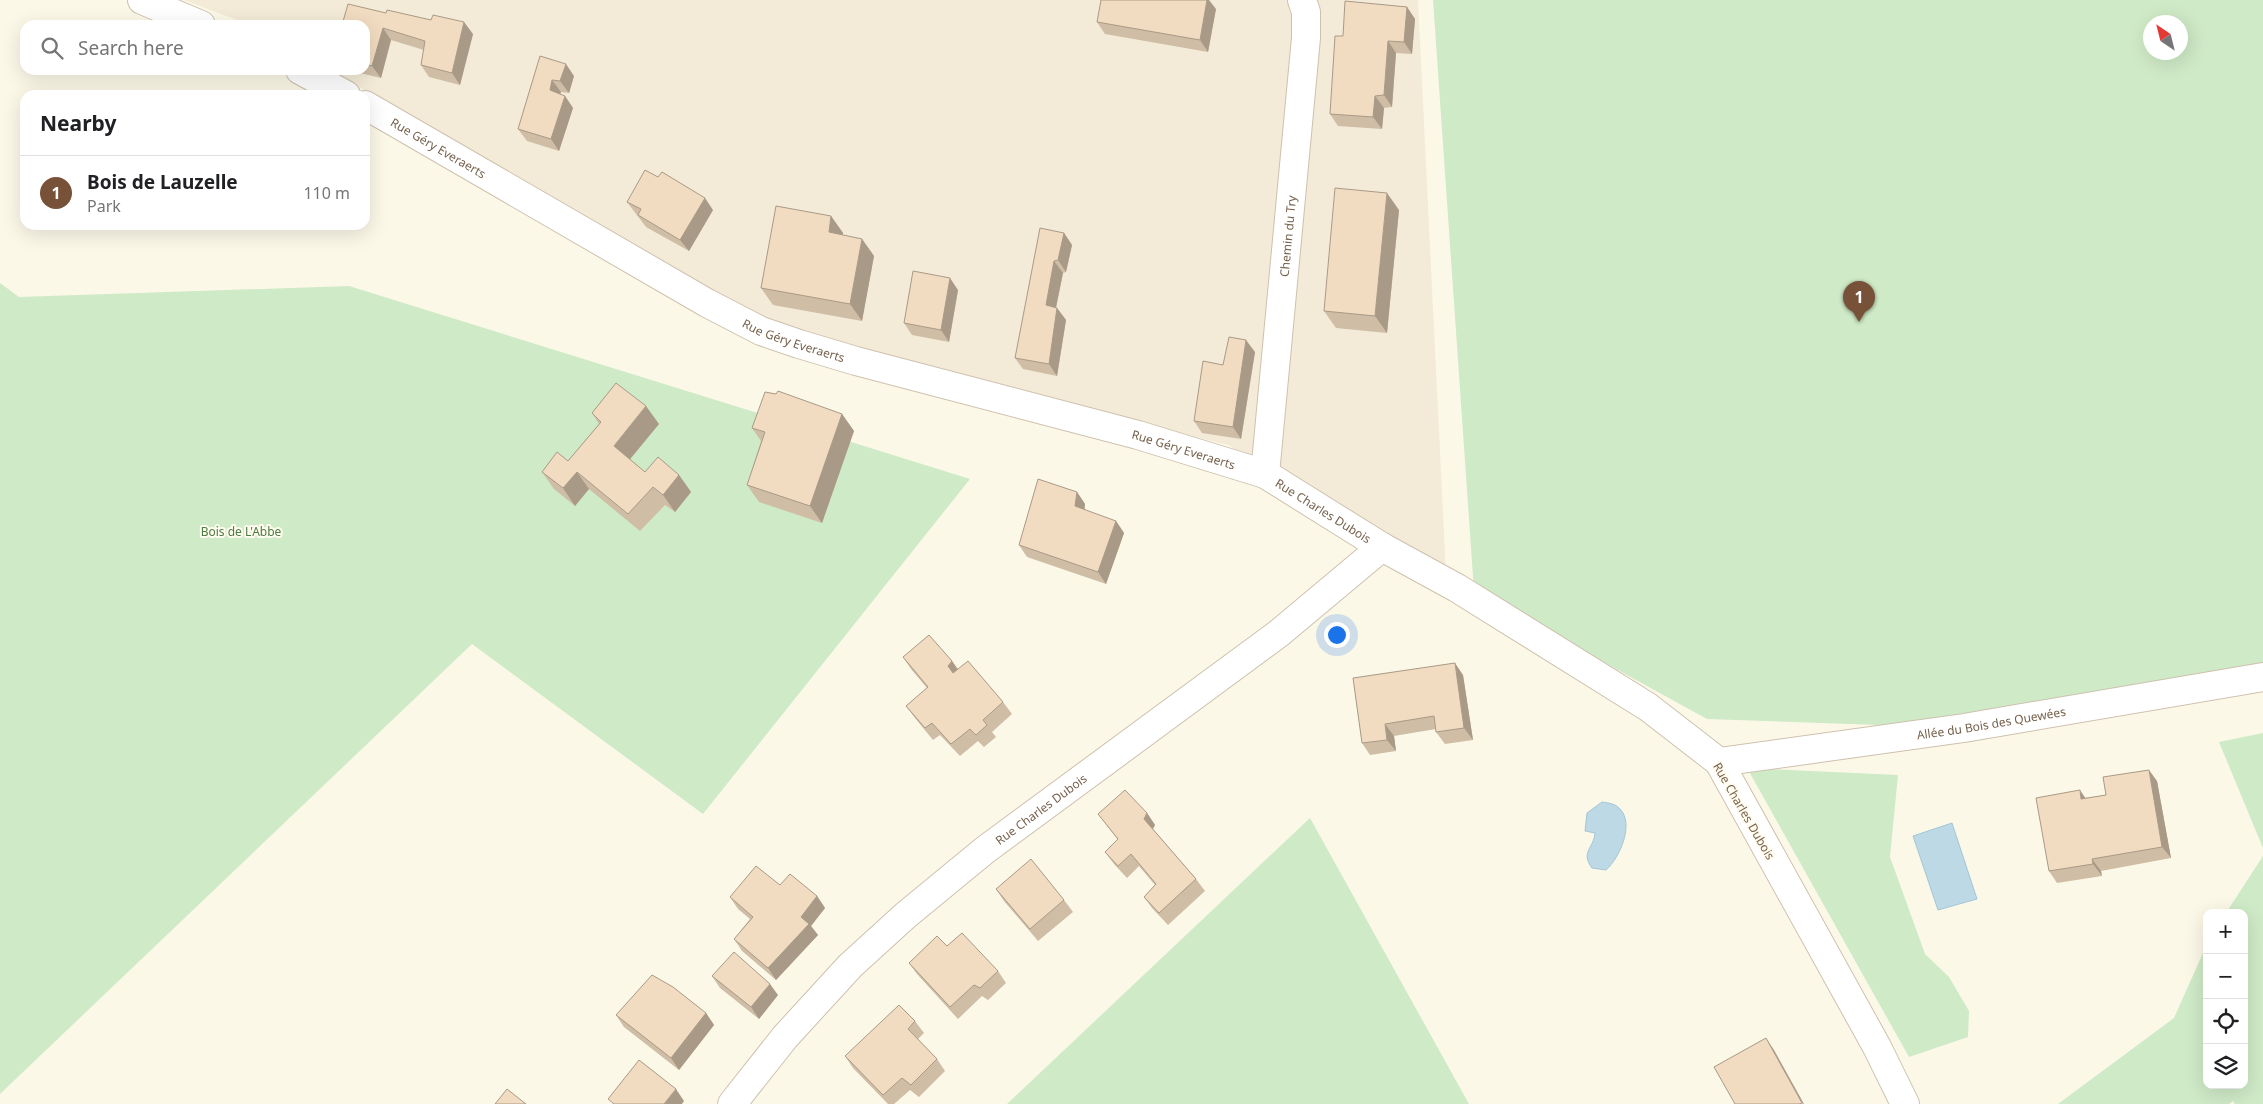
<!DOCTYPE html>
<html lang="en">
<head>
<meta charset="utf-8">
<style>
  body { margin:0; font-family:"Noto Sans",sans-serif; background:#f2f2f2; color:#202124 }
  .controls { position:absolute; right:15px; bottom:15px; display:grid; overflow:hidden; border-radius:10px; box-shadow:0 5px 20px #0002 }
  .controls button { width:45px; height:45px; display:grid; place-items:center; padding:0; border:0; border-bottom:1px solid #e0e0e0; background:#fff; color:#202124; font:25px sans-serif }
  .compass { position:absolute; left:2143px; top:15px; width:45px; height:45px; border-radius:50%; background:#fff; box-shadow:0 5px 20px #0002; rotate:325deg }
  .you { position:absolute; left:1336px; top:634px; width:18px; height:18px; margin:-12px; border:4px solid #fff; border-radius:50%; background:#1a73e8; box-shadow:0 0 0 8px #1a73e833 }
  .badge { display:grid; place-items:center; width:32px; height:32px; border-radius:50%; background:#775138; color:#fff; font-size:16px; font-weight:700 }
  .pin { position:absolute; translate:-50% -41px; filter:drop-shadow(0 1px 2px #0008) }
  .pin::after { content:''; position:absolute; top:26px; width:18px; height:15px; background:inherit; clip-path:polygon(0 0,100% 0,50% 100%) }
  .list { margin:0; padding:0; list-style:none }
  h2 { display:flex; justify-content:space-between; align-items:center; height:65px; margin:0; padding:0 20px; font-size:21px }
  h2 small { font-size:16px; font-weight:400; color:#757577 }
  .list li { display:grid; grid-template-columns:32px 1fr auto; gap:15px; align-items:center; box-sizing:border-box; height:75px; padding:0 20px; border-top:1px solid #e0e0e0 }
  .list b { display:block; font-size:19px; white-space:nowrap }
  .list p { margin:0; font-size:16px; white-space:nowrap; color:#757577 }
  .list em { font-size:16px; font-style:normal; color:#757577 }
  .icon { flex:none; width:28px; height:28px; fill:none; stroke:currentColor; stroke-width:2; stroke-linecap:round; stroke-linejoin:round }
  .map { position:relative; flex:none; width:2263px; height:1104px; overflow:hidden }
  .search { position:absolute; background:#fff; box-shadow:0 5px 20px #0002; left:20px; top:20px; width:350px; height:55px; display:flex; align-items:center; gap:12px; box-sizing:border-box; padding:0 18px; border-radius:15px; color:#757577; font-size:19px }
  .panel { position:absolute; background:#fff; box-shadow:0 5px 20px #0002; left:20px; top:90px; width:350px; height:140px; border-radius:15px }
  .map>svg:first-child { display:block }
  .residential { fill:#f3ebd7 }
  .green { fill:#cfeac7; fill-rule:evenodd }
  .water { fill:#bdd9e5; stroke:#a3c6d7 }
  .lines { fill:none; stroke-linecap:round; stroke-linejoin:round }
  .minor-casing { stroke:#cec1ae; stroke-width:30 }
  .minor { stroke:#fff; stroke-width:28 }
  .wall { fill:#cfbda6 }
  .shaded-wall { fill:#a99a87 }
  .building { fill:#f1dcc1; stroke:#a99a87 }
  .labels { text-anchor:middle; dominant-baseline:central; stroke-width:4; stroke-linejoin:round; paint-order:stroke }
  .street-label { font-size:12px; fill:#76624d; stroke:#fffbef }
  .park-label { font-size:12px; fill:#4c7b44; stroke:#fffbef }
</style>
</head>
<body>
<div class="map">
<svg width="2263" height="1104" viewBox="0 0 2263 1104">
  <rect width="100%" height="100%" fill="#fcf8e8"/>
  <path class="residential" d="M184 0H1418L1446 574 1228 445 761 331 737 320 332 70H365V25H250Z"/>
  <g class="green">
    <path d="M1433 0H2263V677L1964 728 1707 719 1474 591ZM2150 22H2180V52H2150Z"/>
    <path d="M0 283 19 297 349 286 970 479 703 814 472 644 0 1094Z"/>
    <path d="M2263 733V848L2219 742Z"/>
    <path d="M1747 768 1898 775 1890 857 1925 954 1949 977 1969 1011 1968 1037 1909 1057Z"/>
    <path d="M1310 818 1469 1104H1007Z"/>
    <path d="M2263 856V1104H2235L2233 1101 2229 1104H2058L2174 1018 2207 944V1085H2244V913H2226Z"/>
  </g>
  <g class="water">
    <path d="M1602 802C1609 803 1616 804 1620 809 1635 824 1619 859 1606 870L1592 868C1580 852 1594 848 1595 833L1585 831 1587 813Z"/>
    <path d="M1952 823 1977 899 1938 910 1913 836Z"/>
  </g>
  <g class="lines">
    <g class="minor-casing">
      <g id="minor">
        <path d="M142 0 201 25"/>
        <path d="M300 70 346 95"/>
        <path id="s1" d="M365 105 707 303 761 331 799 344 856 361 1138 435 1265 474 1382 547 1457 588 1648 707 1719 762 1877 1047 1905 1104"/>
        <path id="s2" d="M1265 474 1306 38V12L1302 0"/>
        <path id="s3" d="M1719 762 1964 728 2263 677"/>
        <path id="s4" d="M732 1104 785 1037 850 966 906 915 985 850 1278 634 1382 547"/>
      </g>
    </g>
    <use href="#minor" class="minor"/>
  </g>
  <g class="wall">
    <path d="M1407 7 1415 19 1412 54 1396 53 1392 107 1384 108 1382 129 1338 126 1330 114 1343 36Z"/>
    <path d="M1216 9 1208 52 1105 34 1097 22Z"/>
    <path d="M365 25 473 34 460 85 429 77 421 65 424 50 391 40 381 78 347 70H365Z"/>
    <path d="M540 56 574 76 569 93 561 92 560 94 565 96 573 108 559 151 527 141 518 129Z"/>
    <path d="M627 202 713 210 689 251 646 227Z"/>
    <path d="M1399 210 1387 333 1336 328 1324 311Z"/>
    <path d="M831 216 843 233V235L862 239 874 256 862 321 773 305 761 288Z"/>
    <path d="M1064 233 1072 245 1066 272 1063 273 1056 308H1057L1066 320 1057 376 1023 369 1015 358Z"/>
    <path d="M958 290 949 342 912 335 904 323Z"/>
    <path d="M1255 352 1241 439 1202 433 1194 421 1223 365Z"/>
    <path d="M592 413 659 424 630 459 645 472 679 475 691 492 675 512 665 505 640 531 589 489 575 506 554 489 542 472 568 461 599 424Z"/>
    <path d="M842 414 854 431 822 523 759 502 747 485 761 441 752 428Z"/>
    <path d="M1077 492 1085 504V510L1116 521 1124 533 1106 584 1027 557 1019 545Z"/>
    <path d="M903 657 952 661 958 669 1003 702 1012 714 992 732 996 737 984 747 978 741 960 756 940 735 933 740 915 718 906 706 927 688 911 669Z"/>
    <path d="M1463 675 1473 740 1445 744 1436 732V729L1394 736 1396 751 1370 755 1362 743 1353 678Z"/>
    <path d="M2157 781 2171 858 2101 871 2102 876 2057 883 2049 871 2085 798 2106 795Z"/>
    <path d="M1147 813 1155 825 1153 829 1196 879 1205 891 1168 925 1152 908 1144 897 1155 885 1139 866 1127 878 1114 864 1105 852 1118 840 1098 814Z"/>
    <path d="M780 885 817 896 825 908 811 926 818 935 776 980 742 951 734 939 750 919 738 909 730 897Z"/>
    <path d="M996 889 1064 900 1073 912 1038 941 1004 901Z"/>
    <path d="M947 946 998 971 1006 983 988 1000 982 996 958 1019 917 974 909 963Z"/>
    <path d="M712 976 778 995 759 1019 720 988Z"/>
    <path d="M706 1013 714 1025 679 1070 624 1027 616 1015Z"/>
    <path d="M915 1021 924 1033 918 1039 937 1059 945 1071 919 1097 910 1090 894 1104H888L853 1068 845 1056Z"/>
  </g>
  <g class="shaded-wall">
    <path d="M1207 0H1209L1216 9 1208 52 1200 40Z"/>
    <path d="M1407 7 1415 19 1412 54 1404 42Z"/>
    <path d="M464 22 473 34 460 85 452 73Z"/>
    <path d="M383 28 391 40 381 78 372 66Z"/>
    <path d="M1388 41 1396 53 1392 107 1384 95Z"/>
    <path d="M566 64 574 76 569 93 560 81Z"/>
    <path d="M552 80 561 92 558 102 550 90Z"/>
    <path d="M565 96 573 108 559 151 551 139Z"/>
    <path d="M1375 96 1384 108 1382 129 1373 117Z"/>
    <path d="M1387 193 1399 210 1387 333 1375 316Z"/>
    <path d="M705 198 713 210 689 251 680 240Z"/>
    <path d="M831 216 843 233 841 249 829 232Z"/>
    <path d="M1064 233 1072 245 1066 272 1058 260Z"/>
    <path d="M862 239 874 256 862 321 850 304Z"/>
    <path d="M1054 261 1063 273 1054 317 1046 305Z"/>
    <path d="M950 278 958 290 949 342 941 330Z"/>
    <path d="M1057 308 1066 320 1057 376 1049 364Z"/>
    <path d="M1246 340 1255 352 1241 439 1233 427Z"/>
    <path d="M646 406 659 424 626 464 614 446Z"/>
    <path d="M842 414 854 431 822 523 810 506Z"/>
    <path d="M577 472 589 489 575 506 563 488Z"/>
    <path d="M679 475 691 492 675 512 663 495Z"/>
    <path d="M1077 492 1085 504 1083 518 1075 506Z"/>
    <path d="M1116 521 1124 533 1106 584 1098 572Z"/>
    <path d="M952 661 960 673 956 678 948 666Z"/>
    <path d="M1455 663 1463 675 1473 740 1464 728Z"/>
    <path d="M1385 724 1394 736 1396 751 1387 740Z"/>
    <path d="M2149 770 2157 781 2171 858 2162 847Z"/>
    <path d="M2080 790 2088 802 2081 799Z"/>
    <path d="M1147 813 1155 825 1152 830 1144 819Z"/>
    <path d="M2092 859 2101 871 2102 876 2093 864Z"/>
    <path d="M817 896 825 908 811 926 818 935 776 980 768 968 801 917Z"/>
    <path d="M770 984 778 995 759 1019 751 1007Z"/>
    <path d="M706 1013 714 1025 679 1070 671 1058Z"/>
    <path d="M1766 1038 1774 1050 1804 1104H1803L1802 1103Z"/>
    <path d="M676 1089 684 1101 682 1104H664Z"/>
  </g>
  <g class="building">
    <path d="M1101 0H1207L1200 40 1097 22Z"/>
    <path d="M1345 1 1407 7 1404 42 1388 41 1384 95 1375 96 1373 117 1330 114 1335 36H1343Z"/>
    <path d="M348 4 386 13 387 10 431 20 433 15 464 22 452 73 421 65 425 41 383 28 372 66 365 64V25H342Z"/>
    <path d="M540 56 566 64 560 81 552 80 550 90 565 96 551 139 518 129Z"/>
    <path d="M645 170 658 177 662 172 705 198 680 240 638 215 641 209 627 202Z"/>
    <path d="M1335 188 1387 193 1375 316 1324 311Z"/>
    <path d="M776 206 831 216 829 232 862 239 850 304 761 288Z"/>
    <path d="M1040 228 1064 233 1058 260 1054 261 1046 305 1057 308 1049 364 1015 358Z"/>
    <path d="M913 271 950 278 941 330 904 323Z"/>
    <path d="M1229 337 1246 340 1233 427 1194 421 1203 361 1223 365Z"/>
    <path d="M616 383 646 406 614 446 645 472 658 457 679 475 663 495 653 487 628 514 577 472 563 488 542 472 557 452 568 461 601 422 592 413Z"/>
    <path d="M778 391 842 414 810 506 747 485 765 432 752 428 765 392 776 394Z"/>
    <path d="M1038 479 1077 492 1075 506 1116 521 1098 572 1019 545Z"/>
    <path d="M929 635 952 661 948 666 953 673 968 661 1003 702 983 720 987 725 976 735 970 729 951 744 932 723 925 728 906 706 928 687 903 657Z"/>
    <path d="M1455 663 1464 728 1436 732 1434 716 1385 724 1387 740 1362 743 1353 678Z"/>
    <path d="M2149 770 2162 847 2092 859 2093 864 2049 871 2036 798 2080 790 2081 799 2106 795 2103 777Z"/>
    <path d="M1125 790 1147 813 1144 819 1196 879 1159 913 1144 897 1156 884 1131 854 1118 866 1105 852 1118 839 1098 814Z"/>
    <path d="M1031 859 1064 900 1030 929 996 889Z"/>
    <path d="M756 866 780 885 790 874 817 896 801 917 809 924 768 968 734 939 753 917 730 897Z"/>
    <path d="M962 933 998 971 980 988 974 985 950 1007 909 963 937 936 947 946Z"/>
    <path d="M734 952 770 984 751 1007 712 976Z"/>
    <path d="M652 975 673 987 706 1013 671 1058 616 1015Z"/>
    <path d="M899 1005 915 1021 908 1029 937 1059 911 1085 902 1078 883 1095 845 1056Z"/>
    <path d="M1766 1038 1802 1103 1799 1104H1735L1714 1067Z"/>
    <path d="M639 1060 676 1089 664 1104H614L608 1099Z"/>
    <path d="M507 1089 526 1104H495Z"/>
  </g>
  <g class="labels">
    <g class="street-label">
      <text stroke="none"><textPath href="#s1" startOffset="85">Rue Géry Everaerts</textPath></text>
      <text stroke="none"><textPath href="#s2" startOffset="239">Chemin du Try</textPath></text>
      <text stroke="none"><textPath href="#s1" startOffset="490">Rue Géry Everaerts</textPath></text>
      <text stroke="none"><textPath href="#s1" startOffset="895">Rue Géry Everaerts</textPath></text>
      <text stroke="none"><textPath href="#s1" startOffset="1049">Rue Charles Dubois</textPath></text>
      <text stroke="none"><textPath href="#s3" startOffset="275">Allée du Bois des Quewées</textPath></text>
      <text stroke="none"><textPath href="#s4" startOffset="429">Rue Charles Dubois</textPath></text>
      <text transform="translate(1744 811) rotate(60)">Rue Charles Dubois</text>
    </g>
    <g class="park-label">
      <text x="241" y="531">Bois de L'Abbe</text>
    </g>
  </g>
</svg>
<div class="controls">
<button>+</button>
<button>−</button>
<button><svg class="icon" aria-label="locate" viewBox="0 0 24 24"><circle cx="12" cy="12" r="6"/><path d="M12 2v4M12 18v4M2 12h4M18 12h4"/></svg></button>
<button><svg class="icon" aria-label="layers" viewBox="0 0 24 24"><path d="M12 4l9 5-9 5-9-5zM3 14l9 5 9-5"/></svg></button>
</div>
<svg class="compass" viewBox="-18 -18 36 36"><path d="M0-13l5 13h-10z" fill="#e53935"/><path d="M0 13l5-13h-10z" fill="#757577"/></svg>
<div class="you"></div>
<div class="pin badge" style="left:1859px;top:322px">1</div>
<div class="search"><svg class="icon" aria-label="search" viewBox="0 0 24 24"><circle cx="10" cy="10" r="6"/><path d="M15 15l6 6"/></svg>Search here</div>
<section class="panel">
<h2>Nearby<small></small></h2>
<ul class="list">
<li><span class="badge">1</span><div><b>Bois de Lauzelle</b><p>Park</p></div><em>110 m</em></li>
</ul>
</section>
</div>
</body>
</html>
